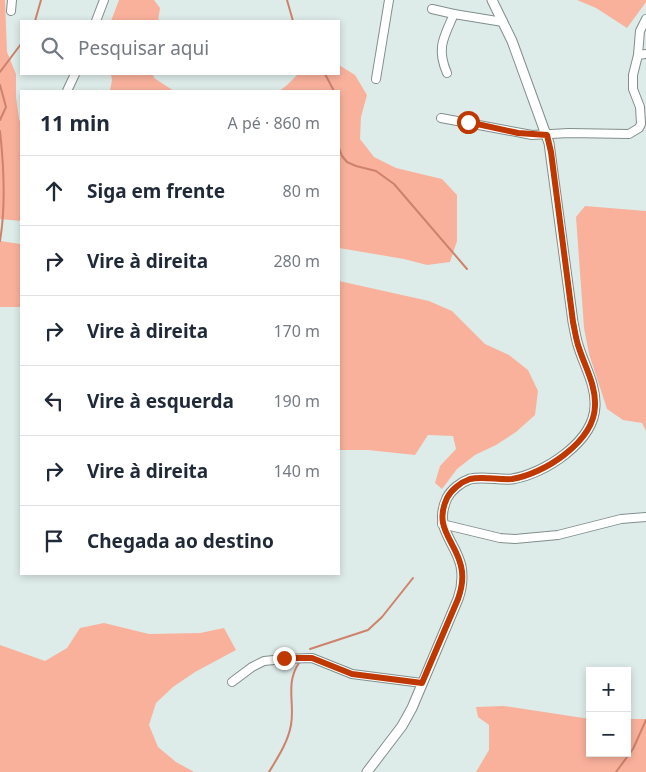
<!DOCTYPE html>
<html lang="pt">
<head>
<meta charset="utf-8">
<style>
  body { margin:0; font-family:"Noto Sans",sans-serif; background:#f6f6f7; color:#1f2937 }
  .controls { position:absolute; right:15px; bottom:15px; display:grid; overflow:hidden; border-radius:0px; box-shadow:0 2px 8px #0003 }
  .controls button { width:45px; height:45px; display:grid; place-items:center; padding:0; border:0; border-bottom:1px solid #e0e1e3; background:#fff; color:#1f2937; font:25px sans-serif }
  .stop { position:absolute; width:15px; height:15px; margin:-11px; border:4px solid #bf3800; border-radius:50%; background:#fff }
  .stop.end { background:#bf3800; border-color:#fff; box-shadow:0 1px 5px #0008 }
  .list { margin:0; padding:0; list-style:none }
  h2 { display:flex; justify-content:space-between; align-items:center; height:65px; margin:0; padding:0 20px; font-size:21px }
  h2 small { font-size:16px; font-weight:400; color:#747a83 }
  .list li { display:grid; grid-template-columns:32px 1fr auto; gap:15px; align-items:center; box-sizing:border-box; height:70px; padding:0 20px; border-top:1px solid #e0e1e3 }
  .list b { display:block; font-size:19px; white-space:nowrap }
  .list em { font-size:16px; font-style:normal; color:#747a83 }
  .icon { flex:none; width:28px; height:28px; fill:none; stroke:currentColor; stroke-width:2; stroke-linecap:round; stroke-linejoin:round }
  .map { position:relative; flex:none; width:646px; height:772px; overflow:hidden }
  .search { position:absolute; background:#fff; box-shadow:0 2px 8px #0003; left:20px; top:20px; width:320px; height:55px; display:flex; align-items:center; gap:12px; box-sizing:border-box; padding:0 18px; border-radius:0px; color:#747a83; font-size:19px }
  .panel { position:absolute; background:#fff; box-shadow:0 2px 8px #0003; left:20px; top:90px; width:320px; height:485px; border-radius:0px }
  .map>svg:first-child { display:block }
  .green { fill:#f9b19c }
  .lines { fill:none; stroke-linecap:round; stroke-linejoin:round }
  .stream { stroke:#ce826b; stroke-width:2 }
  .minor-casing { stroke:#818e8c; stroke-width:10 }
  .tertiary-casing { stroke:#818e8c; stroke-width:11 }
  .minor { stroke:#fff; stroke-width:8 }
  .tertiary { stroke:#fff; stroke-width:9 }
  .route { stroke:#bf3800; stroke-width:6 }
</style>
</head>
<body>
<div class="map">
<svg width="646" height="772" viewBox="0 0 646 772">
  <rect width="100%" height="100%" fill="#deece9"/>
  <g class="green">
    <path d="M0 0H5L7 52 16 74V97L19 119 21 125V221L0 219Z"/>
    <path d="M119 0H154L160 8 158 21H111Z"/>
    <path d="M577 0H646V2L627 28 596 8Z"/>
    <path d="M339 65 355 75 367 95 361 117 360 139 374 157 396 168 442 179 457 195V241L450 262 427 265 404 259 339 248V91H279L286 86 298 74H339Z"/>
    <path d="M111 74H153L154 78 174 91H110L112 80Z"/>
    <path d="M585 206 646 211V431L642 423 623 420 607 409 589 354 584 328 576 217Z"/>
    <path d="M0 241 21 244V307H0Z"/>
    <path d="M339 281 429 301 452 311 485 344 509 355 528 370 538 391 535 415 516 432 496 445 475 455 457 469 442 489 435 483 440 466 456 449 453 436 428 435 415 455 368 450H339Z"/>
    <path d="M104 623 149 634 200 633 224 628 236 650 195 672 173 687 156 703 149 725 158 747 176 762 194 772H0V645L45 661 67 648 80 628Z"/>
    <path d="M504 706 590 719V753H627V719H646V772H476L489 750V725L478 717 476 707Z"/>
  </g>
  <g class="lines">
    <g class="stream">
      <path d="M287 0 293 21"/>
      <path d="M35 21 41 0"/>
      <path d="M0 72 21 44"/>
      <path d="M325 74 334 91"/>
      <path d="M0 85 6 107 0 120"/>
      <path d="M0 131C4 167 6 205 0 241"/>
      <path d="M339 148 342 156 347 162 356 166 376 171 394 184 467 269"/>
      <path d="M310 649 368 630 382 617 413 578"/>
      <path d="M269 772C278 757 288 742 291 725 295 704 285 683 299 663"/>
      <path d="M616 772 633 749 646 720"/>
    </g>
    <g class="minor-casing">
      <g id="minor">
        <path d="M432 9 454 14"/>
        <path d="M11 11 12 0"/>
        <path d="M96 21 104 0"/>
        <path d="M638 55 640 31 646 19"/>
        <path d="M447 73C436 48 444 37 454 14L503 22"/>
        <path d="M376 79 389 0"/>
        <path d="M67 91 75 74"/>
        <path d="M441 118 532 135 569 133 629 134 639 128 641 124 640 107 633 89V75L638 55 646 54"/>
        <path d="M442 524 500 538 515 539 558 535 621 519 646 517"/>
        <path d="M232 682 252 667 264 661 284 659 312 658 352 674 422 683"/>
      </g>
    </g>
    <g class="tertiary-casing">
      <path id="tertiary" d="M367 772 402 726 412 708 458 599C462 588 463 577 461 566 455 540 433 528 447 498 451 490 461 482 470 479 483 476 498 480 512 479 544 474 594 442 595 406 596 385 585 367 579 348 576 340 575 331 573 322L549 143 512 41 492 0"/>
    </g>
    <use href="#minor" class="minor"/>
    <use href="#tertiary" class="tertiary"/>
  </g>
  <g class="lines">
    <path class="route" d="M284 658H312L352 674 422 683 458 599C462 588 464 578 461 566 455 540 433 528 447 498 451 490 461 482 470 479 483 476 498 480 512 479 544 474 594 442 595 406 596 385 585 367 579 348 576 340 575 331 573 322L551 152 547 135 518 133 468 122"/>
  </g>
</svg>
<div class="controls">
<button>+</button>
<button>−</button>
</div>
<div class="stop" style="left:468px;top:122px"></div>
<div class="stop end" style="left:284px;top:658px"></div>
<div class="search"><svg class="icon" aria-label="search" viewBox="0 0 24 24"><circle cx="10" cy="10" r="6"/><path d="M15 15l6 6"/></svg>Pesquisar aqui</div>
<section class="panel">
<h2>11 min<small>A pé · 860 m</small></h2>
<ul class="list">
<li><svg class="icon" aria-label="ahead" viewBox="0 0 24 24"><path d="M12 20V5M6 11l6-6 6 6"/></svg><div><b>Siga em frente</b></div><em>80 m</em></li>
<li><svg class="icon" aria-label="right" viewBox="0 0 24 24"><path d="M7 20v-9h11M14 6l5 5-5 5"/></svg><div><b>Vire à direita</b></div><em>280 m</em></li>
<li><svg class="icon" aria-label="right" viewBox="0 0 24 24"><path d="M7 20v-9h11M14 6l5 5-5 5"/></svg><div><b>Vire à direita</b></div><em>170 m</em></li>
<li><svg class="icon" aria-label="left" viewBox="0 0 24 24"><path d="M17 20v-9H6M10 6l-5 5 5 5"/></svg><div><b>Vire à esquerda</b></div><em>190 m</em></li>
<li><svg class="icon" aria-label="right" viewBox="0 0 24 24"><path d="M7 20v-9h11M14 6l5 5-5 5"/></svg><div><b>Vire à direita</b></div><em>140 m</em></li>
<li><svg class="icon" aria-label="arrive" viewBox="0 0 24 24"><path d="M6 21V4h12l-3 4 3 4H6"/></svg><div><b>Chegada ao destino</b></div></li>
</ul>
</section>
</div>
</body>
</html>
